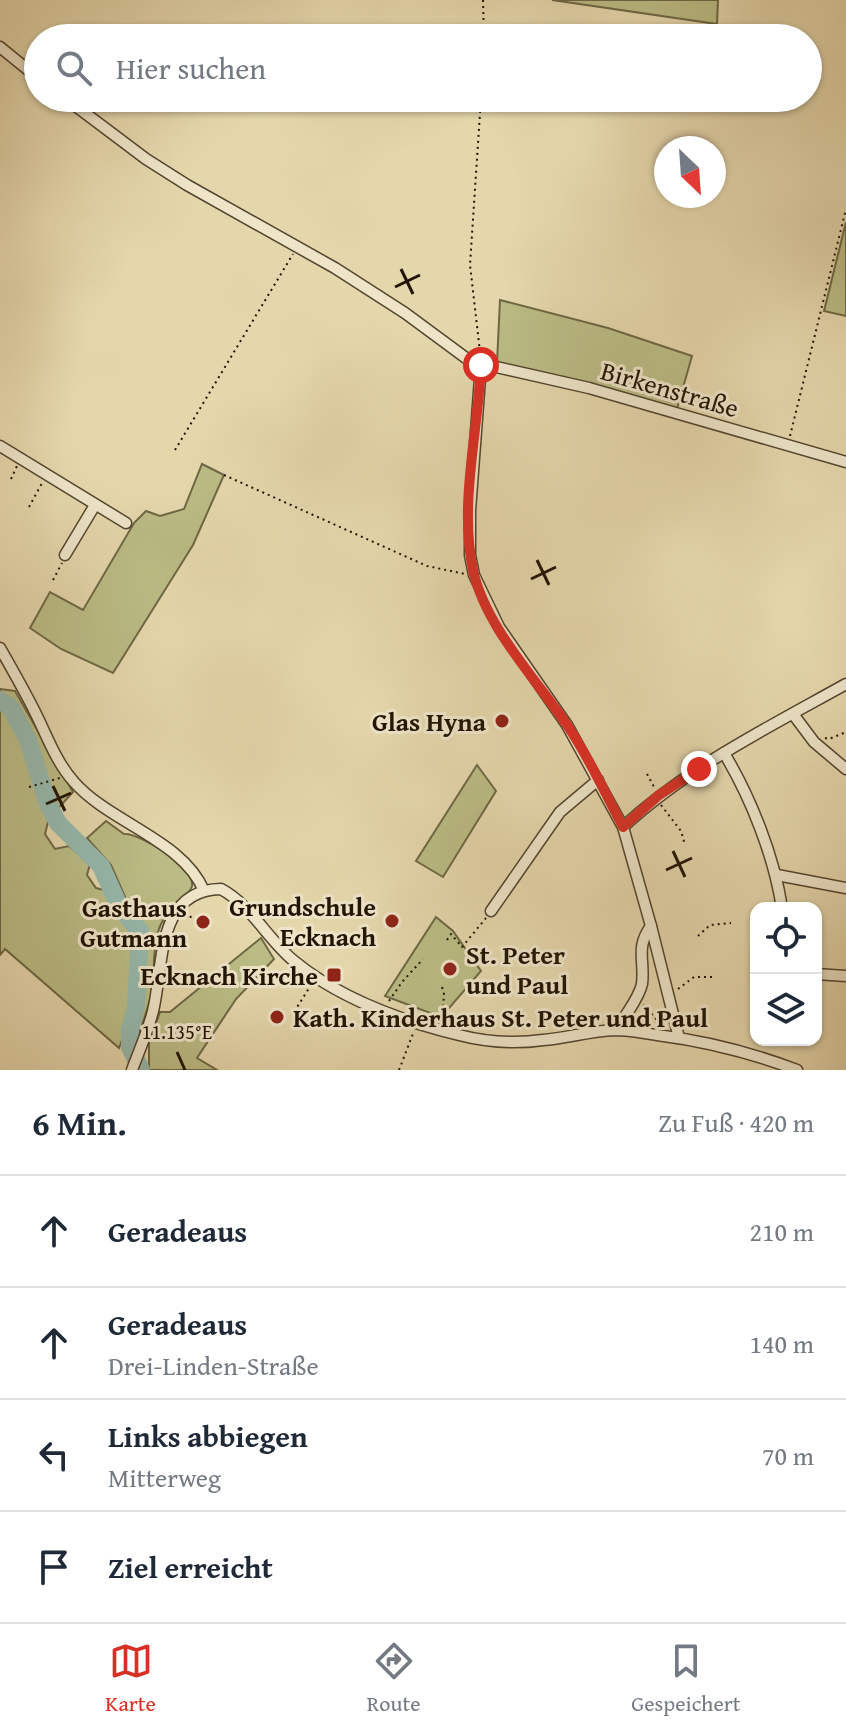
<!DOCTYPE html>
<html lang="de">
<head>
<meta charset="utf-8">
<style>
  body { margin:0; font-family:"Gentium Book Plus",serif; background:#f6f6f7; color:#1f2937 }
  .controls { position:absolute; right:24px; bottom:24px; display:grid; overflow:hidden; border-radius:16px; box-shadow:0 2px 6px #0004 }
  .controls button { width:72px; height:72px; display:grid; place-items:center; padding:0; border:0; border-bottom:2px solid #e0e1e3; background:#fff; color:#1f2937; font:40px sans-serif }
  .compass { position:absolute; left:654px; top:136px; width:72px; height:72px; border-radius:50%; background:#fff; box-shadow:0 2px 6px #0004; rotate:155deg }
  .stop { position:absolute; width:24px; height:24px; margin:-18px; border:6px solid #d93025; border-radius:50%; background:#fff }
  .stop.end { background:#d93025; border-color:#fff; box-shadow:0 2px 8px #0008 }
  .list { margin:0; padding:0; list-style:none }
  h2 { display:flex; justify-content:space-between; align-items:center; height:104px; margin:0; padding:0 32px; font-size:34px }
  h2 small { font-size:26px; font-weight:400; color:#747a83 }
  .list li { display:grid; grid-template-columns:52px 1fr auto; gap:24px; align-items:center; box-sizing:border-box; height:112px; padding:0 32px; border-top:2px solid #e0e1e3 }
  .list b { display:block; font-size:30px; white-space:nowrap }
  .list p { margin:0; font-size:26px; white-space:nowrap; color:#747a83 }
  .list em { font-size:26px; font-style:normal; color:#747a83 }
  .icon { flex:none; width:44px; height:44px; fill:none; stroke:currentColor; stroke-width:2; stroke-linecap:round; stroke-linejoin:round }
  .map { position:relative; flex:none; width:846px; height:1070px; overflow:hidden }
  .search { position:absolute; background:#fff; box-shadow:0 2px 6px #0004; left:24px; right:24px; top:24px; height:88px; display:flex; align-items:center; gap:20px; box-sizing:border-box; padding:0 28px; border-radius:44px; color:#747a83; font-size:30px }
  .sheet { height:552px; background:#fff }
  nav { display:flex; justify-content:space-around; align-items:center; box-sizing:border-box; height:112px; border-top:2px solid #e0e1e3; background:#fff; font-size:22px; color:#747a83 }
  nav a { display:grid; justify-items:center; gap:4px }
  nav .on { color:#d93025 }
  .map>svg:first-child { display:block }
  .green { fill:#bbbc85; stroke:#6e6844; stroke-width:2 }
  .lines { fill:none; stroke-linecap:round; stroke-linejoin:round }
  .river { stroke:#96b9ad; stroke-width:18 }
  .minor-casing { stroke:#53452e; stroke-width:13 }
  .path { stroke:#221404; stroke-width:2; stroke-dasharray:2 4; stroke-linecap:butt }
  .minor { stroke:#eee5c9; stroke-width:10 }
  .route { stroke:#d93025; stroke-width:10 }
  .ticks { fill:none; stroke:#221404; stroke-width:3 }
  .poi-dot { fill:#8f2418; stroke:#eee5c9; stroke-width:3 }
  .labels { text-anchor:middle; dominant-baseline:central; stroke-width:6; stroke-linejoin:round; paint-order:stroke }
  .street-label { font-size:26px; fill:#221404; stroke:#eee5c9 }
  .poi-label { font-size:26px; font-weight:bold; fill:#221404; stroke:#eee5c9; text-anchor:end }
  .ticks-label { font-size:20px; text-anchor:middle; fill:#221404; stroke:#eee5c9; stroke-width:6; stroke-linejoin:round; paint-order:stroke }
</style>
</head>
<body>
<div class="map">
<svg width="846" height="1070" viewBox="0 0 846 1070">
  <rect width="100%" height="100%" fill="#e5d7ac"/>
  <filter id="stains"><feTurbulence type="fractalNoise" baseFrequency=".0025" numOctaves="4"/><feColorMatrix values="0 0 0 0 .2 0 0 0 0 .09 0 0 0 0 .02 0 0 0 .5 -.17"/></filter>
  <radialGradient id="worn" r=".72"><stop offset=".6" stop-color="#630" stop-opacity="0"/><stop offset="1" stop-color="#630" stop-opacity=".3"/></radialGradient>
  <g class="green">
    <path d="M552 0H718L717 24Z"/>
    <path d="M846 222V316L824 311Z"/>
    <path d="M500 300 608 328 692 356 677 409 497 363Z"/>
    <path d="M202 464 224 475 193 545 113 673 61 649 30 628 50 592 83 610 134 523 146 511 160 516 184 509Z"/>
    <path d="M0 689 15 691 73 792 49 818 45 834 55 849 69 846 90 864 87 875 96 888 104 890 105 886 117 912 136 927 144 918 129 906 111 865 87 838 106 821 124 834C139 832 196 868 192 886 189 898 167 911 161 924 152 943 155 970 152 991 147 1015 137 1038 129 1061L122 1040 119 1048 5 949 0 955Z"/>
    <path d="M477 765 496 791 443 877 416 861Z"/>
    <path d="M436 917 453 931 481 971 444 1014 438 1016 385 996Z"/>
    <path d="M261 938 274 959 236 999 197 1058 217 1070H149V1042L160 1012H170Z"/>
  </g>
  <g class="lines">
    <path class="river" d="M0 700 11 708 28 740 48 804 58 823 101 866 120 908 140 931 136 1007 130 1030V1047L141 1070"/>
    <g class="minor-casing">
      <g id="minor">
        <path d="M0 47 38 78"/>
        <path d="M65 98 146 159 187 185 335 268 405 313 470 361 589 388 846 462"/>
        <path d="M481 365 470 511V555L474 575 499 627 567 725 623 827 651 926 679 1038"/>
        <path d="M0 446 126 523"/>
        <path d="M65 555 95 505"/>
        <path d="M0 648C12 669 24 690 35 712 47 736 56 762 74 782 110 823 183 840 204 891"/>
        <path d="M793 714 814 742 846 769"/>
        <path d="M724 753C751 798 774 856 782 908"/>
        <path d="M623 827C688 767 769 727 846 684"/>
        <path d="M777 875 846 888"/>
        <path d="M491 911 560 812 598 780"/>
        <path d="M816 974 846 976"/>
        <path d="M623 1020C630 1008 639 997 642 984 645 960 635 948 651 926"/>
        <path d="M132 1070C139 1051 148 1031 153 1011 164 967 155 890 221 889 251 905 268 940 294 961 340 999 402 1021 459 1035 486 1042 515 1044 543 1040 567 1038 590 1031 615 1030 629 1030 643 1033 657 1035 705 1041 752 1053 797 1070"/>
      </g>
    </g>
    <g class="path">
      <path d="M483 0 484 38"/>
      <path d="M480 352 470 265 481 98"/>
      <path d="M790 436 846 209"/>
      <path d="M175 450 293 254"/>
      <path d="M224 475 427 566 465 574"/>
      <path d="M11 479 17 466"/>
      <path d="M29 507 42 483"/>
      <path d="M53 580 62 563"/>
      <path d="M825 738 829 739 846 732"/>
      <path d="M647 774 654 787"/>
      <path d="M29 787 60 778"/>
      <path d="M661 805 681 831 685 845"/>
      <path d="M186 916 188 919 193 915"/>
      <path d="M698 936 710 925 731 923"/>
      <path d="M447 940 451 934 462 947 486 918"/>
      <path d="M442 987 444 994 442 1020"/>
      <path d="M678 989 694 977H713"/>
      <path d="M389 1001 402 982 423 959"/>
      <path d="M643 1005 657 1020 658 1025"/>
      <path d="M306 1028 308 1022 294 1012 311 985"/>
      <path d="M399 1070 414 1031"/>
    </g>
    <use href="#minor" class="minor"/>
  </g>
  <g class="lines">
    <path class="route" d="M481 365C478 432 459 504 473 570 485 626 536 679 567 725 589 757 605 793 623 827L659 795 699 769"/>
  </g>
  <path class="ticks" d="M401 269 413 294M395 287 420 275M537 560 549 585M531 579 556 567M53 786 65 811M46 804 71 793M673 851 685 877M666 870 692 858M177 1052 185 1070"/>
  <g class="poi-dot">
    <circle cx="502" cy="721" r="8"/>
    <circle cx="392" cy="921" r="8"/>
    <circle cx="203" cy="922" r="8"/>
    <circle cx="450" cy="969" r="8"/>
    <rect x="326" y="967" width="16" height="16" rx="4"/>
    <circle cx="277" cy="1017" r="8"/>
  </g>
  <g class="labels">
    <g class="street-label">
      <text transform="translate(670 389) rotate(16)">Birkenstraße</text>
    </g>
    <g class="poi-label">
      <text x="486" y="721">Glas Hyna</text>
      <text x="376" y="906">Grundschule<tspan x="376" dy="30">Ecknach</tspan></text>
      <text x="187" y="907">Gasthaus<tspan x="187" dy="30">Gutmann</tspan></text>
      <text x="466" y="954" text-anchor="start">St. Peter<tspan x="466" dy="30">und Paul</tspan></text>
      <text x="318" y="975">Ecknach Kirche</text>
      <text x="293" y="1017" text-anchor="start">Kath. Kinderhaus St. Peter und Paul</text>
    </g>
  </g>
  <g class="ticks-label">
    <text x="177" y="1039">11.135°E</text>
  </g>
  <rect width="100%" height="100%" filter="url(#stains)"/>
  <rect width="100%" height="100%" fill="url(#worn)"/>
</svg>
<div class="controls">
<button><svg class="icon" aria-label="locate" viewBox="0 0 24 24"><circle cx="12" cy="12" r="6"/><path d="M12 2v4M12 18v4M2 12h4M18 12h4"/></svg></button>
<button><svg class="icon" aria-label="layers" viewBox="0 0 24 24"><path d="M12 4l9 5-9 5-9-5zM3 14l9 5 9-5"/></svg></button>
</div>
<svg class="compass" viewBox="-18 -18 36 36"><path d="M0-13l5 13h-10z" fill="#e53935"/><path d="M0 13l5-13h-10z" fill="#747a83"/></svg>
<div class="stop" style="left:481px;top:365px"></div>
<div class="stop end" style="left:699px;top:769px"></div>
<div class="search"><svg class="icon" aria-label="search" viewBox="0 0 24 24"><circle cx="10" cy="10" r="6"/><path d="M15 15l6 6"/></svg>Hier suchen</div>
</div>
<section class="sheet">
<h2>6 Min.<small>Zu Fuß · 420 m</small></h2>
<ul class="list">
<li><svg class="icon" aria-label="ahead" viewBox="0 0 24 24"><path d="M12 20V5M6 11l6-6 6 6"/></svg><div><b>Geradeaus</b></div><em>210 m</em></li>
<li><svg class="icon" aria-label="ahead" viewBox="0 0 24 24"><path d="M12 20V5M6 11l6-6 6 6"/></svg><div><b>Geradeaus</b><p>Drei-Linden-Straße</p></div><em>140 m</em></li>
<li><svg class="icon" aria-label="left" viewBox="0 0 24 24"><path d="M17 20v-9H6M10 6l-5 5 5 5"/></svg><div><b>Links abbiegen</b><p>Mitterweg</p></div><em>70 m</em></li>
<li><svg class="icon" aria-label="arrive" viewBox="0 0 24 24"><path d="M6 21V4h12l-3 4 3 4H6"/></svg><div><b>Ziel erreicht</b></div></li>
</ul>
</section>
<nav>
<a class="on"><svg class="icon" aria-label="map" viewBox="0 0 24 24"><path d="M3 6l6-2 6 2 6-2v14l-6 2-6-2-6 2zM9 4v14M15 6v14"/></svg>Karte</a>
<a><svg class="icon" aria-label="directions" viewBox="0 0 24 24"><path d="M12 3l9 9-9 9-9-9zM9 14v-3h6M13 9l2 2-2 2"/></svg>Route</a>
<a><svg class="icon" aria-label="saved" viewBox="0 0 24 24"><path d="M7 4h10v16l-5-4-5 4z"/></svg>Gespeichert</a>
</nav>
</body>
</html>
